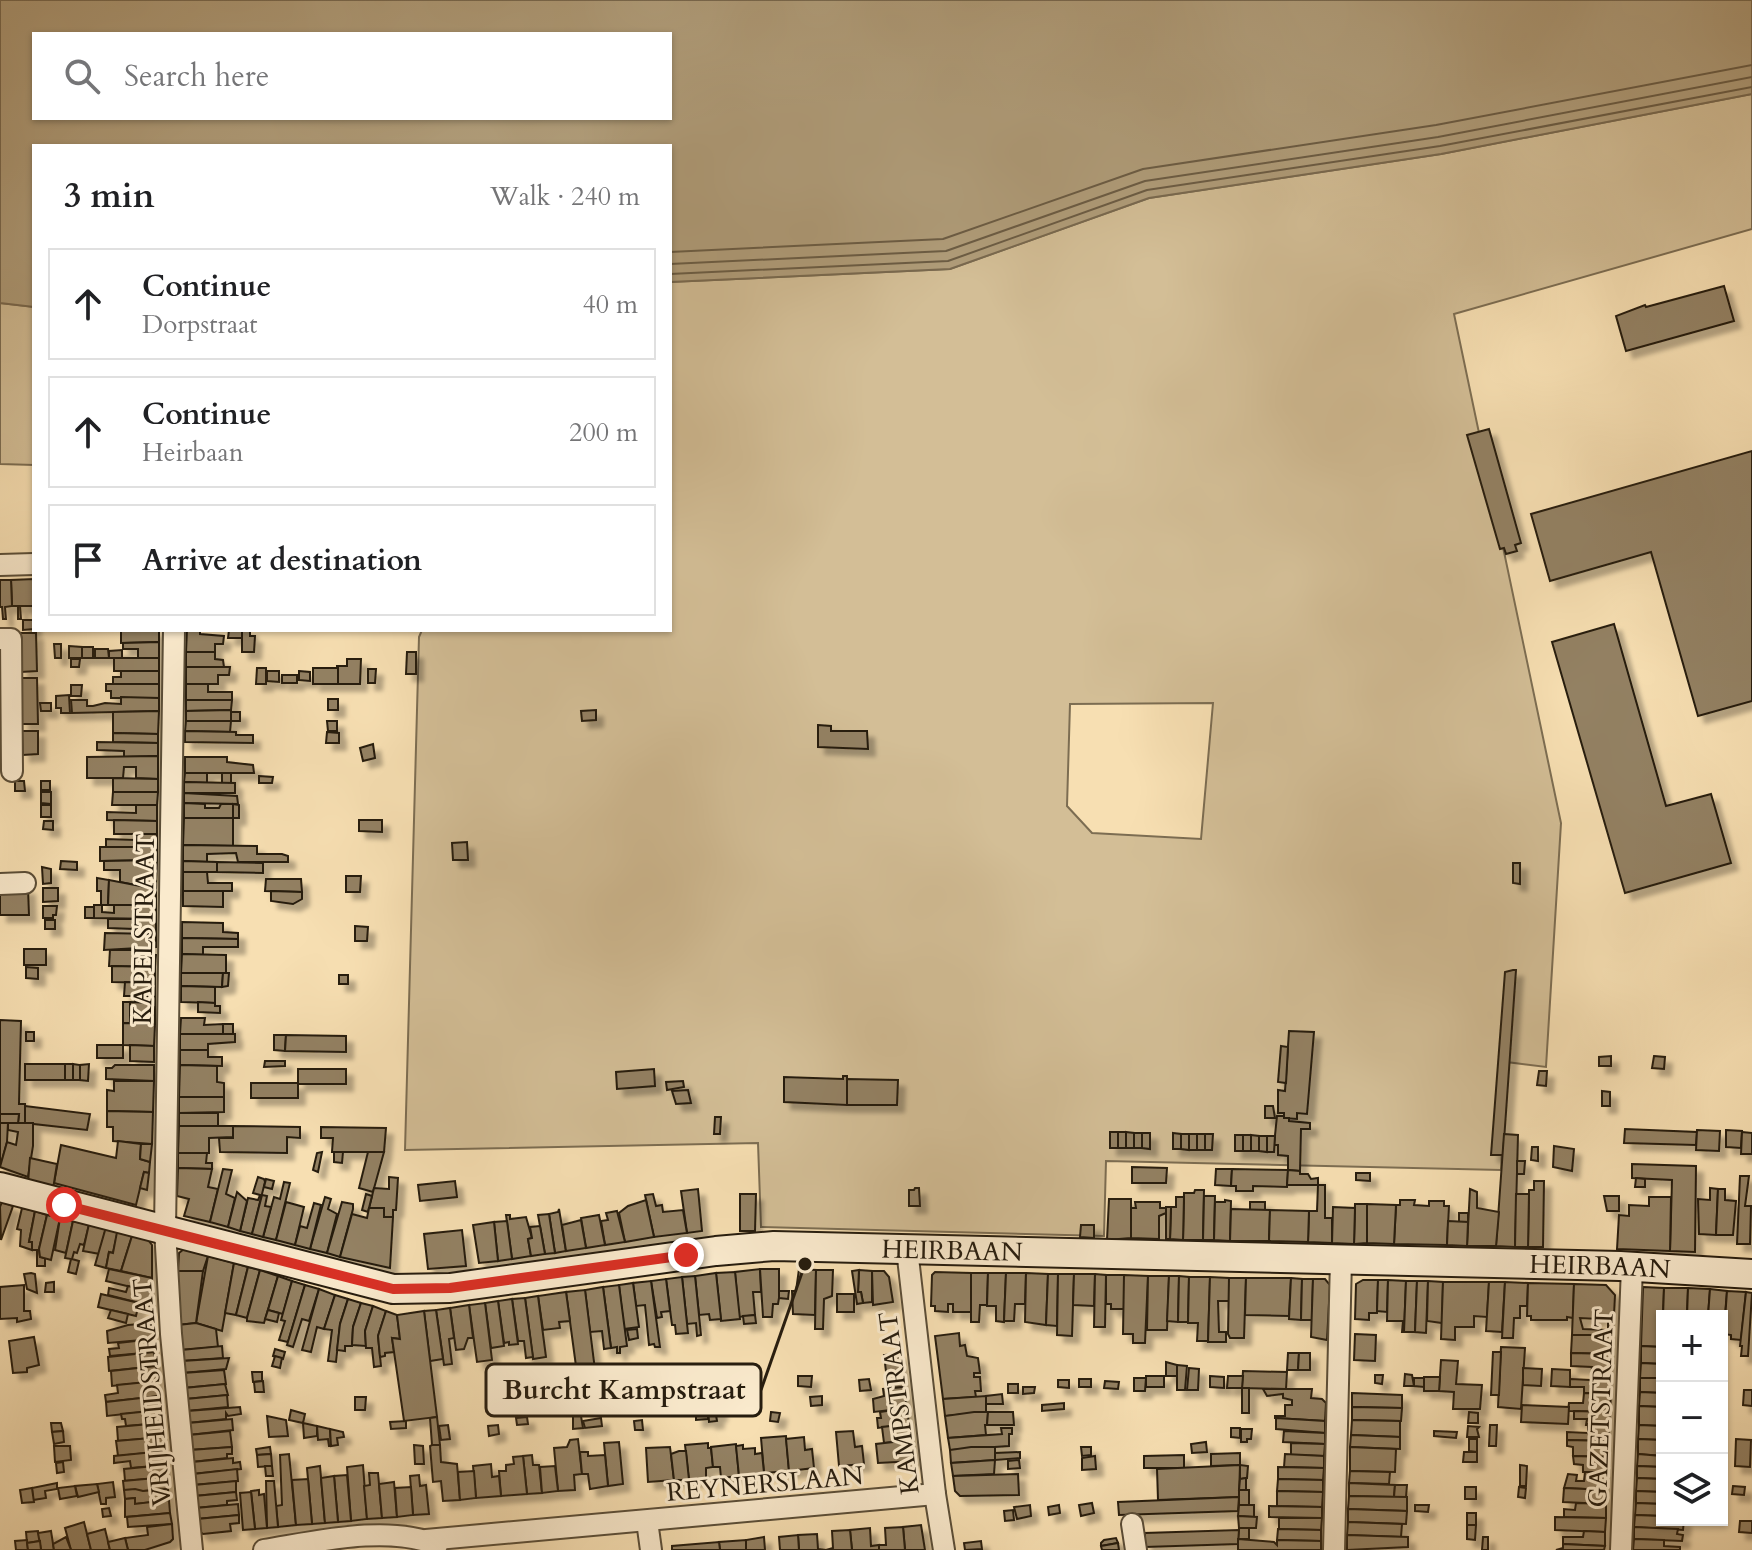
<!DOCTYPE html>
<html lang="en">
<head>
<meta charset="utf-8">
<style>
  body { margin:0; font-family:Cardo,serif; background:#f6f6f6; color:#202124 }
  .controls { position:absolute; right:24px; bottom:24px; display:grid; overflow:hidden; border-radius:0px; box-shadow:0 2px 6px #0004 }
  .controls button { width:72px; height:72px; display:grid; place-items:center; padding:0; border:0; border-bottom:2px solid #e0e0e0; background:#fff; color:#202124; font:40px sans-serif }
  .stop { position:absolute; width:24px; height:24px; margin:-18px; border:6px solid #d93025; border-radius:50%; background:#fff }
  .stop.end { background:#d93025; border-color:#fff; box-shadow:0 2px 8px #0008 }
  .list { margin:0; padding:0; list-style:none }
  h2 { display:flex; justify-content:space-between; align-items:center; height:104px; margin:0; padding:0 32px; font-size:34px }
  h2 small { font-size:26px; font-weight:400; color:#757577 }
  .list li { display:grid; grid-template-columns:52px 1fr auto; gap:24px; align-items:center; box-sizing:border-box; height:112px; margin:0 16px 16px; padding:0 16px; border:2px solid #e0e0e0; border-radius:0px }
  .list b { display:block; font-size:30px; white-space:nowrap }
  .list p { margin:0; font-size:26px; white-space:nowrap; color:#757577 }
  .list em { font-size:26px; font-style:normal; color:#757577 }
  .icon { flex:none; width:44px; height:44px; fill:none; stroke:currentColor; stroke-width:2; stroke-linecap:round; stroke-linejoin:round }
  .map { position:relative; flex:none; width:1752px; height:1550px; overflow:hidden }
  .search { position:absolute; background:#fff; box-shadow:0 2px 6px #0004; left:32px; top:32px; width:640px; height:88px; display:flex; align-items:center; gap:20px; box-sizing:border-box; padding:0 28px; border-radius:0px; color:#757577; font-size:30px }
  .panel { position:absolute; background:#fff; box-shadow:0 2px 6px #0004; left:32px; top:144px; width:640px; height:488px; border-radius:0px }
  .map>svg:first-child { display:block }
  .green { fill:#d3be96; stroke:#7c6d52; stroke-width:2; fill-rule:evenodd }
  .water { fill:#b09d7a; stroke:#79694f; stroke-width:2; fill-rule:evenodd }
  .lines { fill:none; stroke-linecap:round; stroke-linejoin:round }
  .shore { stroke:#6b5c44; stroke-width:2 }
  .building { fill:#938163; stroke:#261c0e; stroke-width:2; fill-rule:evenodd; filter:url(#shadow) }
  .street-casing { stroke:#5a4d37; stroke-width:24 }
  .secondary-casing { stroke:#261c0e; stroke-width:32 }
  .street { stroke:#faeacd; stroke-width:20 }
  .secondary { stroke:#faeacd; stroke-width:28 }
  .route { stroke:#d93025; stroke-width:10 }
  .labels { text-anchor:middle; dominant-baseline:central; stroke-width:6; stroke-linejoin:round; paint-order:stroke }
  .street-label { font-size:26px; fill:#261c0e; stroke:#faeacd }
  .leader { fill:none; stroke:#261c0e; stroke-width:3 }
  .callout-dot { fill:#261c0e; stroke:#faeacd; stroke-width:3 }
  .callout { fill:#faeacd; stroke:#261c0e; stroke-width:3 }
  .callout-label { font-size:28px; text-anchor:middle; font-weight:bold; fill:#261c0e }
</style>
</head>
<body>
<div class="map">
<svg width="1752" height="1550" viewBox="0 0 1752 1550">
  <defs>
    <filter id="shadow"><feDropShadow dx="7" dy="7" stdDeviation="2" flood-color="#0004"/></filter>
  </defs>
  <rect width="100%" height="100%" fill="#f7dfb2"/>
  <filter id="stains"><feTurbulence type="fractalNoise" baseFrequency=".0025" numOctaves="4"/><feColorMatrix values="0 0 0 0 .2 0 0 0 0 .09 0 0 0 0 .02 0 0 0 .5 -.17"/></filter>
  <radialGradient id="worn" r=".72"><stop offset=".6" stop-color="#630" stop-opacity="0"/><stop offset="1" stop-color="#630" stop-opacity=".3"/></radialGradient>
  <g class="green">
    <path d="M1752 94V229L1454 314 1561 823 1546 1067 1506 1062 1501 1170 1106 1161 1104 1236 761 1227 758 1143 405 1150 419 637 422 630H670V282L950 269 1149 198 1441 154ZM1213 703 1201 839 1092 833 1067 806 1070 704Z"/>
    <path d="M0 303 34 307V465L0 464Z"/>
  </g>
  <path class="water" d="M0 0H1752V94L1441 154 1149 198 950 269 670 282V146H34V307L0 303ZM34 34H670V118H34Z"/>
  <g class="lines">
    <g class="shore">
      <path d="M670 252 943 239 1143 169 1436 125 1752 65"/>
      <path d="M670 264 946 251 1145 181 1438 137 1752 77"/>
      <path d="M670 274 948 261 1147 190 1440 146 1752 87"/>
    </g>
  </g>
  <g class="building">
    <path d="M1724 286 1734 321 1626 351 1616 316 1645 305 1646 307Z"/>
    <path d="M1489 429 1521 543 1515 545 1517 551 1506 554 1504 548 1500 549 1467 435Z"/>
    <path d="M1752 451V701L1698 716 1651 552 1550 581 1531 514Z"/>
    <path d="M34 579V606H20L21 619H18V606H12L11 580Z"/>
    <path d="M0 580H11L12 606 5 607 6 619H3L2 607H0Z"/>
    <path d="M23 620H34V629L23 630Z"/>
    <path d="M1614 624 1666 806 1711 794 1731 863 1625 893 1552 642Z"/>
    <path d="M121 630H159V642L121 643Z"/>
    <path d="M187 630H200V634L224 636 223 644H215V652H186Z"/>
    <path d="M229 630H242V638H228Z"/>
    <path d="M242 630H250V636H255L254 652H242Z"/>
    <path d="M20 633H36L37 671 21 672Z"/>
    <path d="M159 642V658H138V649H123V643Z"/>
    <path d="M54 644H61V658H55Z"/>
    <path d="M69 646 82 647V658H69Z"/>
    <rect x="82" y="647" width="11" height="11"/>
    <path d="M95 649H108L109 658H95Z"/>
    <path d="M122 650V658H109V651Z"/>
    <path d="M186 652H215V659L223 660 224 667H186Z"/>
    <path d="M407 652H416V674H406Z"/>
    <rect x="114" y="658" width="45" height="13"/>
    <path d="M71 659H80L79 667H71Z"/>
    <path d="M347 659H361L360 684H338L337 666H347Z"/>
    <path d="M186 667H230L229 675H218V684H186Z"/>
    <path d="M257 668H266V684H256Z"/>
    <rect x="313" y="668" width="25" height="16"/>
    <path d="M368 669H376L375 683H368Z"/>
    <path d="M121 671H159V684H113V677H121Z"/>
    <path d="M267 671H279V682L267 681Z"/>
    <path d="M299 671 310 672V681L299 680Z"/>
    <rect x="282" y="675" width="15" height="8"/>
    <path d="M21 678H37L38 724H22Z"/>
    <path d="M106 684H159V698H111V691H106Z"/>
    <path d="M186 684H208V692H232V700H186Z"/>
    <path d="M71 685H82L81 696H71Z"/>
    <path d="M69 695 70 713H61V708H56V696Z"/>
    <path d="M121 697 159 698V711L72 713 71 700H87V706H93L105 703 121 704Z"/>
    <rect x="328" y="699" width="10" height="11"/>
    <path d="M186 700H232L231 710 186 711Z"/>
    <path d="M40 703H51V711H41Z"/>
    <path d="M231 710V721H186V711Z"/>
    <path d="M596 710V720L582 721 581 711Z"/>
    <path d="M159 711 158 734 113 733V712Z"/>
    <rect x="231" y="712" width="9" height="9"/>
    <path d="M186 721H231L230 732 185 731Z"/>
    <path d="M327 721H337V731H328Z"/>
    <path d="M818 725 831 726V731H867L868 749 818 747Z"/>
    <path d="M22 731H38V754L23 755Z"/>
    <path d="M185 731 236 732V735H253V743L185 742Z"/>
    <path d="M327 732 339 733V743H326Z"/>
    <path d="M113 733 158 734V743L113 742Z"/>
    <path d="M97 742 158 743V756L124 757V751L97 750Z"/>
    <path d="M373 744 375 758 363 761 360 748Z"/>
    <path d="M158 756V779L136 778V767H124L123 778H87V757Z"/>
    <path d="M185 757H227V762L253 765 254 773H185Z"/>
    <path d="M185 773H207V783L184 782Z"/>
    <rect x="222" y="773" width="9" height="10"/>
    <path d="M259 776 273 777 272 783H259Z"/>
    <path d="M113 778 158 779V792H113Z"/>
    <path d="M15 781H24L25 791H15Z"/>
    <rect x="41" y="781" width="9" height="9"/>
    <path d="M184 782 235 783V793H184Z"/>
    <path d="M41 792H51V804L41 803Z"/>
    <path d="M113 792H158L157 805H112Z"/>
    <path d="M184 793 237 796 238 804 184 803Z"/>
    <path d="M184 803 205 804V808H219L221 804H233V818H184Z"/>
    <path d="M233 804 239 805V818H233Z"/>
    <rect x="41" y="805" width="10" height="12"/>
    <path d="M136 805H157V821L107 820V812L136 813Z"/>
    <path d="M184 818H233V846L183 845Z"/>
    <path d="M114 820 157 821V834H114Z"/>
    <path d="M359 820H382V832L359 831Z"/>
    <path d="M44 821H53V830L43 829Z"/>
    <path d="M136 834H157V847H106V839L136 840Z"/>
    <path d="M467 842 468 860H453L452 843Z"/>
    <path d="M183 845 257 846V854H282L288 856V862H238L236 853 207 854V862L183 861Z"/>
    <path d="M100 847H157V860L100 861Z"/>
    <path d="M157 860 156 889 120 882V870H104V861Z"/>
    <path d="M61 861 77 862V870L60 869Z"/>
    <path d="M183 861 217 862V872H183Z"/>
    <path d="M217 862 263 863V873L217 872Z"/>
    <path d="M1513 863H1520V884L1513 883Z"/>
    <path d="M42 867 51 869V883L43 884Z"/>
    <path d="M183 872H207L208 883H232V891H183Z"/>
    <path d="M346 876H361L360 892H346Z"/>
    <path d="M97 878 109 880 108 905H101V891H97Z"/>
    <path d="M266 879H301L302 892 265 891Z"/>
    <path d="M109 880 156 889V905H108Z"/>
    <path d="M0 888H28L29 915H0Z"/>
    <path d="M43 888H58V901L43 902Z"/>
    <path d="M183 891H223V907L183 906Z"/>
    <path d="M271 891 302 892V899L293 904 271 901Z"/>
    <path d="M94 905H102V912L114 913V905H156V919L94 918Z"/>
    <path d="M43 906H57L56 915H53V918H43Z"/>
    <rect x="85" y="907" width="9" height="11"/>
    <path d="M108 919H156V934H134V929L108 928Z"/>
    <rect x="45" y="920" width="10" height="9"/>
    <path d="M182 922 223 923V932L238 933V939L182 938Z"/>
    <path d="M355 926 368 927 367 941H355Z"/>
    <path d="M105 933 156 934V947L104 950Z"/>
    <path d="M182 938 238 939V947H203V955L182 954Z"/>
    <rect x="24" y="949" width="22" height="16"/>
    <path d="M110 950H135L134 954 156 955 155 967 109 966Z"/>
    <path d="M182 954 226 955V973H181Z"/>
    <path d="M112 966 155 967V983L112 982Z"/>
    <path d="M26 967 38 968V979L26 978Z"/>
    <path d="M1513 970H1516L1503 1155H1491L1505 972Z"/>
    <path d="M181 973H223L222 987 181 986Z"/>
    <path d="M223 973H229L228 986 222 987Z"/>
    <rect x="339" y="975" width="9" height="9"/>
    <path d="M125 982 155 983V996H124Z"/>
    <path d="M181 986 215 987V1003L181 1002Z"/>
    <path d="M135 996H155V1003L135 1002Z"/>
    <rect x="123" y="1002" width="7" height="21"/>
    <path d="M130 1002 155 1003V1024L130 1023Z"/>
    <path d="M198 1002 215 1003V1006H220V1013L198 1012Z"/>
    <path d="M181 1018H205L204 1025 223 1024V1034H180Z"/>
    <path d="M0 1020 21 1021 19 1104H25V1123H18L19 1114H0Z"/>
    <path d="M123 1023 155 1024 154 1046 123 1045Z"/>
    <rect x="223" y="1024" width="10" height="10"/>
    <path d="M1289 1031 1314 1032 1307 1114 1297 1113V1119L1284 1118V1113H1278V1090L1285 1091Z"/>
    <rect x="26" y="1032" width="8" height="9"/>
    <path d="M180 1034H235V1042L208 1044V1050H180Z"/>
    <path d="M274 1035H286L285 1051 274 1050Z"/>
    <path d="M286 1035 346 1036V1052L285 1051Z"/>
    <rect x="97" y="1045" width="26" height="13"/>
    <path d="M130 1045 154 1046V1062L130 1061Z"/>
    <path d="M1281 1046 1288 1047 1286 1083 1278 1082Z"/>
    <path d="M180 1050H208V1057H222V1066L180 1065Z"/>
    <path d="M1611 1056V1066H1599V1057Z"/>
    <path d="M1654 1056 1665 1057 1664 1069 1652 1068Z"/>
    <path d="M265 1061H285V1066L264 1067Z"/>
    <rect x="25" y="1064" width="40" height="16"/>
    <rect x="65" y="1064" width="8" height="16"/>
    <path d="M73 1064 80 1065V1080H73Z"/>
    <path d="M89 1064 88 1081 80 1080V1065Z"/>
    <path d="M115 1065H154V1081L106 1079V1068H112Z"/>
    <path d="M180 1065 217 1066V1082L224 1083V1097H179Z"/>
    <rect x="298" y="1069" width="48" height="15"/>
    <path d="M654 1069 655 1086 617 1089 616 1072Z"/>
    <path d="M1539 1071H1547L1546 1086 1537 1085Z"/>
    <path d="M843 1076H847V1105L784 1102V1077L843 1079Z"/>
    <path d="M847 1079 898 1080 897 1105H847Z"/>
    <path d="M114 1081H154L153 1112 107 1111V1090L114 1091Z"/>
    <path d="M683 1081 684 1087 667 1090 666 1082Z"/>
    <rect x="251" y="1083" width="47" height="15"/>
    <path d="M688 1090 691 1103 676 1104 672 1091Z"/>
    <path d="M1602 1091 1610 1092V1106H1602Z"/>
    <path d="M179 1097H224V1112L179 1113Z"/>
    <path d="M25 1106 90 1114 87 1130 25 1123Z"/>
    <path d="M1265 1106H1273L1275 1118H1265Z"/>
    <path d="M107 1111 153 1112 152 1144 113 1141V1127H107Z"/>
    <rect x="179" y="1113" width="39" height="13"/>
    <path d="M0 1114H19L18 1123H0Z"/>
    <path d="M1277 1116H1284V1118H1289V1121L1310 1123V1129H1301L1300 1171 1288 1170V1156L1278 1155V1145H1274Z"/>
    <path d="M715 1117H721L720 1134H714Z"/>
    <path d="M0 1123H8L7 1142 0 1167Z"/>
    <path d="M8 1123H33V1146L28 1177 0 1167 7 1142 16 1145 18 1132 8 1130Z"/>
    <path d="M179 1126H233V1137L209 1138V1153H178Z"/>
    <path d="M233 1126 300 1127V1138L287 1137V1153L220 1152 219 1138H233Z"/>
    <path d="M321 1127 386 1128 384 1152H332L333 1138H321Z"/>
    <path d="M1625 1129 1697 1132 1696 1145 1624 1143Z"/>
    <path d="M1697 1130 1720 1131 1719 1151 1696 1150Z"/>
    <path d="M1726 1130 1742 1131 1741 1148 1726 1147Z"/>
    <rect x="1110" y="1132" width="8" height="16"/>
    <rect x="1118" y="1132" width="8" height="16"/>
    <path d="M1126 1132 1134 1133V1148H1126Z"/>
    <path d="M1742 1132 1752 1133V1154H1741Z"/>
    <rect x="1134" y="1133" width="8" height="15"/>
    <path d="M1142 1133H1150V1149L1142 1148Z"/>
    <path d="M1173 1133 1181 1134V1149H1173Z"/>
    <path d="M1181 1134H1189V1150L1181 1149Z"/>
    <rect x="1189" y="1134" width="8" height="16"/>
    <rect x="1197" y="1134" width="8" height="16"/>
    <path d="M1205 1134H1213L1212 1150H1205Z"/>
    <path d="M1504 1134 1518 1135 1515 1247 1496 1246Z"/>
    <rect x="1235" y="1135" width="8" height="16"/>
    <rect x="1243" y="1135" width="8" height="16"/>
    <path d="M1251 1135 1259 1136V1151H1251Z"/>
    <path d="M1259 1136H1267V1152L1259 1151Z"/>
    <path d="M1267 1136H1275L1274 1152H1267Z"/>
    <path d="M118 1141 141 1144 140 1159 150 1162 149 1173 144 1172 136 1205 54 1183 61 1145 116 1158Z"/>
    <path d="M141 1144H152L150 1162 140 1159Z"/>
    <path d="M1554 1146 1574 1149 1572 1171 1553 1167Z"/>
    <path d="M1532 1147H1538V1161L1531 1160Z"/>
    <path d="M322 1152 318 1172 313 1170 317 1153Z"/>
    <path d="M334 1152H343L342 1163 334 1162Z"/>
    <path d="M368 1152H384L373 1192 359 1188Z"/>
    <path d="M178 1153H207L206 1163H212V1169L178 1168Z"/>
    <path d="M30 1158 57 1164 53 1189 28 1183Z"/>
    <path d="M1517 1161H1525L1524 1174H1517Z"/>
    <path d="M1632 1164 1696 1166 1695 1252 1670 1251 1672 1180 1632 1178Z"/>
    <path d="M1132 1167 1167 1168 1166 1183H1132Z"/>
    <path d="M178 1168 212 1169 208 1187 218 1189 210 1222 184 1216 189 1199 177 1196Z"/>
    <path d="M223 1169 232 1170 226 1194 235 1198 228 1227 210 1222Z"/>
    <path d="M1216 1169H1232L1231 1186 1215 1185Z"/>
    <path d="M1232 1169 1288 1170 1287 1187 1253 1186V1191H1236V1186H1231Z"/>
    <path d="M1288 1170 1300 1171V1174H1308L1311 1179 1318 1178V1185H1287Z"/>
    <path d="M144 1172 149 1173 147 1190 140 1188Z"/>
    <path d="M1356 1173H1370V1181L1356 1180Z"/>
    <path d="M1740 1176H1749L1745 1206H1751L1750 1244H1737Z"/>
    <path d="M258 1177 264 1179 265 1182 252 1234 240 1231 248 1198 258 1200 260 1195 253 1193Z"/>
    <path d="M389 1177 398 1178 396 1210H393V1217H384V1208H369L374 1188 389 1189Z"/>
    <path d="M1636 1178 1645 1179V1187H1635Z"/>
    <path d="M266 1179 274 1181 272 1189 264 1187Z"/>
    <path d="M455 1181 457 1197 420 1201 418 1185Z"/>
    <path d="M1534 1181H1544L1543 1247H1528L1529 1190H1534Z"/>
    <path d="M284 1182 290 1183 276 1240 263 1237 274 1197 280 1199Z"/>
    <path d="M1318 1185H1325V1218H1332V1243L1308 1242 1309 1211H1317Z"/>
    <path d="M915 1188H919L920 1206H909V1190H914Z"/>
    <path d="M1710 1188 1718 1189 1716 1235 1699 1234 1698 1199 1710 1200Z"/>
    <path d="M698 1189 702 1231 687 1233 681 1191Z"/>
    <path d="M1470 1189 1477 1192V1208L1499 1212 1496 1246H1467Z"/>
    <path d="M1718 1189H1725V1200L1736 1201 1733 1235H1716Z"/>
    <path d="M1195 1190H1204L1203 1240H1183L1184 1193H1194Z"/>
    <path d="M237 1192 247 1201 240 1231 228 1227Z"/>
    <path d="M366 1194 372 1196 368 1212 362 1210Z"/>
    <path d="M653 1194 656 1206 662 1205 663 1212 683 1210 687 1233 654 1237 645 1195Z"/>
    <path d="M740 1194H756L755 1231H740Z"/>
    <path d="M1516 1194H1529L1528 1247H1515Z"/>
    <path d="M262 1195 267 1196 265 1206 271 1207 263 1237 252 1234Z"/>
    <path d="M1204 1196H1215L1214 1240H1203Z"/>
    <path d="M1604 1196H1619V1211H1607Z"/>
    <path d="M325 1197 331 1199 328 1209 337 1214 327 1253 310 1249Z"/>
    <path d="M1176 1197H1184L1183 1240 1170 1239 1171 1207H1176Z"/>
    <path d="M1649 1197H1671L1670 1251 1617 1249 1619 1215 1629 1216V1205L1649 1206Z"/>
    <path d="M1109 1199H1131V1238L1107 1240Z"/>
    <path d="M646 1200 654 1237 625 1242 619 1213 628 1206Z"/>
    <path d="M1225 1200 1231 1201 1230 1241 1214 1240 1215 1202H1225Z"/>
    <path d="M1400 1200H1415L1414 1205 1429 1206V1201H1444V1206H1449L1447 1245 1394 1244 1396 1205H1400Z"/>
    <path d="M2 1202 13 1206 1 1240 0 1207Z"/>
    <path d="M286 1202 304 1207 295 1245 276 1240Z"/>
    <path d="M342 1202 353 1204V1209L340 1257 327 1253Z"/>
    <path d="M1135 1202H1160V1208H1166V1213L1159 1216V1239L1131 1238V1208H1136Z"/>
    <rect x="1250" y="1202" width="15" height="8"/>
    <path d="M314 1203 321 1205 310 1249 295 1245 300 1226 307 1228Z"/>
    <path d="M1355 1204H1367V1243L1354 1244Z"/>
    <path d="M1367 1204 1396 1205 1394 1244 1367 1243Z"/>
    <path d="M1166 1207H1171L1170 1239H1166Z"/>
    <path d="M1333 1207 1355 1208 1354 1244 1332 1243Z"/>
    <path d="M22 1208 35 1211 29 1242H32V1250L20 1246 21 1230 17 1229Z"/>
    <path d="M369 1208H384V1217H393L390 1268 340 1257 352 1214 367 1218Z"/>
    <path d="M559 1209 566 1251 555 1253 549 1214 558 1212Z"/>
    <path d="M1231 1209 1270 1210 1269 1241H1230Z"/>
    <path d="M1270 1210 1309 1211 1308 1242 1269 1241Z"/>
    <path d="M35 1211 47 1215 39 1249 40 1257 45 1258V1266H37V1250H32V1242H29Z"/>
    <path d="M617 1211 625 1242 605 1245 601 1221 608 1220 606 1213Z"/>
    <rect x="1459" y="1213" width="9" height="9"/>
    <path d="M549 1214 555 1253 545 1254 538 1215Z"/>
    <path d="M47 1215 60 1218 51 1260 40 1257 39 1249Z"/>
    <path d="M506 1215H510V1219L526 1217 532 1238 528 1239 531 1256 512 1259Z"/>
    <path d="M599 1215 605 1245 586 1248 581 1218Z"/>
    <path d="M60 1218 73 1221 66 1253 55 1250Z"/>
    <path d="M581 1220 586 1248 566 1251 562 1225Z"/>
    <path d="M73 1221 89 1225 84 1245 80 1244 77 1253 74 1252 72 1259 79 1261 76 1274 68 1272 71 1259 65 1258Z"/>
    <path d="M507 1221 512 1259 498 1261 494 1222Z"/>
    <path d="M1448 1221 1468 1222 1467 1246 1447 1245Z"/>
    <path d="M494 1222 498 1261 479 1263 473 1225Z"/>
    <path d="M89 1224 106 1227 100 1254 83 1251Z"/>
    <path d="M1081 1225H1094V1238L1080 1237Z"/>
    <path d="M540 1226 545 1254 531 1256 528 1239 532 1238 530 1227Z"/>
    <path d="M106 1227 118 1230 113 1253 109 1252 106 1268 95 1265Z"/>
    <path d="M462 1230 466 1266 428 1269 424 1234Z"/>
    <path d="M117 1232 132 1236 121 1271 106 1268 109 1252 113 1253Z"/>
    <path d="M132 1236 148 1240 152 1245V1278L121 1271Z"/>
    <path d="M184 1249 208 1256 203 1271H178L179 1253Z"/>
    <path d="M208 1256 234 1263 222 1331 196 1323Z"/>
    <path d="M234 1263 248 1267 236 1315 225 1313Z"/>
    <path d="M248 1267 260 1270 247 1318 236 1315Z"/>
    <path d="M109 1269 152 1278V1292L106 1281Z"/>
    <path d="M760 1269 761 1292H753L755 1315 739 1317 735 1272Z"/>
    <path d="M760 1269H779V1298L778 1304H773L772 1317H763Z"/>
    <path d="M799 1269 816 1270 815 1315 793 1314 792 1291H796Z"/>
    <path d="M260 1270 278 1276 264 1323 247 1321V1318Z"/>
    <path d="M816 1270H833L832 1296 824 1299 823 1329H815Z"/>
    <path d="M859 1270 872 1271V1302L863 1303 861 1292H858Z"/>
    <path d="M859 1270 858 1292H861L863 1303 857 1304 852 1271Z"/>
    <path d="M178 1271H203L196 1323 178 1325Z"/>
    <path d="M872 1271H884L889 1277 893 1302 873 1305Z"/>
    <path d="M735 1272 740 1319 721 1321 716 1273Z"/>
    <path d="M935 1272 971 1273V1312H953V1304H948V1312L935 1311V1306H931L932 1275Z"/>
    <path d="M31 1273 35 1274 37 1293 27 1289 24 1274Z"/>
    <path d="M716 1273 721 1319 710 1320 709 1314 699 1315 695 1276Z"/>
    <path d="M971 1273H988L987 1305H980L979 1322H971Z"/>
    <path d="M988 1273H1006L1004 1322 996 1321V1306H987Z"/>
    <path d="M1006 1273H1026L1025 1304H1015L1014 1321H1004Z"/>
    <path d="M1026 1273 1048 1274 1046 1325 1025 1322Z"/>
    <path d="M1048 1274H1058L1057 1326 1046 1325Z"/>
    <path d="M1058 1274H1074L1072 1336 1057 1335Z"/>
    <path d="M1074 1274H1095L1094 1306 1073 1305Z"/>
    <path d="M1095 1274 1106 1275 1105 1327H1094Z"/>
    <path d="M1106 1275H1124V1309H1111V1304H1106Z"/>
    <path d="M1124 1275 1148 1276 1145 1343H1133V1334H1123Z"/>
    <path d="M278 1276 292 1281 283 1314 268 1310Z"/>
    <path d="M695 1276 701 1335 697 1336 696 1323 687 1324 682 1277Z"/>
    <path d="M1148 1276H1169L1167 1330H1147Z"/>
    <path d="M1169 1276H1179L1178 1322 1167 1321Z"/>
    <path d="M1179 1276 1189 1277 1188 1322H1178Z"/>
    <path d="M682 1277 688 1333 676 1334 675 1325H672L666 1279Z"/>
    <path d="M1189 1277H1210L1208 1341H1197L1198 1323H1188Z"/>
    <path d="M1210 1277 1229 1278V1301H1218L1219 1332H1226V1342H1208Z"/>
    <path d="M1229 1278H1246L1244 1338H1230L1228 1334Z"/>
    <path d="M1246 1278H1291L1289 1316 1245 1315Z"/>
    <path d="M1291 1278 1302 1279 1301 1320 1289 1319Z"/>
    <path d="M666 1279 670 1311 661 1312 662 1317 657 1318 651 1281Z"/>
    <path d="M1302 1279H1313L1312 1320H1301Z"/>
    <path d="M1313 1279H1325L1330 1285 1327 1340 1311 1337Z"/>
    <path d="M1363 1280H1378L1377 1313H1369V1320L1355 1319 1356 1284Z"/>
    <path d="M1378 1280H1388L1387 1312 1377 1311Z"/>
    <path d="M1388 1280 1406 1281 1404 1332H1402L1403 1321H1387Z"/>
    <path d="M292 1281 305 1285 288 1342 279 1340 285 1321 281 1320Z"/>
    <path d="M651 1281 660 1347H655L654 1344 649 1345 645 1305 636 1306 633 1283Z"/>
    <path d="M1406 1281H1417L1415 1332H1404Z"/>
    <path d="M1417 1281H1428L1426 1333 1415 1332Z"/>
    <path d="M1428 1281 1443 1282 1442 1323 1427 1321Z"/>
    <path d="M54 1282V1292H45L46 1283Z"/>
    <path d="M1443 1282H1489L1487 1317 1474 1316V1327H1455V1340L1441 1339Z"/>
    <path d="M1489 1282H1505L1502 1332 1486 1331Z"/>
    <path d="M1505 1282 1528 1283 1527 1306H1520V1318H1514L1513 1338H1502Z"/>
    <path d="M633 1283 639 1327 624 1329 619 1285Z"/>
    <path d="M1528 1283 1574 1284 1573 1318 1567 1317V1320H1531V1316H1527Z"/>
    <path d="M1574 1284 1606 1285 1615 1295 1613 1335H1572ZM1599 1315H1608V1330L1583 1329 1580 1318 1599 1319Z"/>
    <path d="M24 1285V1311H30L31 1319 17 1322V1318L0 1319V1287Z"/>
    <path d="M305 1285 319 1289 309 1321 302 1319 293 1347 287 1345Z"/>
    <path d="M619 1285 627 1346 620 1347V1353H617V1347L611 1348 603 1287Z"/>
    <path d="M128 1286 152 1292 151 1306 108 1295 109 1288 126 1292Z"/>
    <path d="M603 1287 611 1348 604 1349 602 1331 590 1332 585 1290Z"/>
    <path d="M1643 1287 1664 1288 1662 1347 1641 1346Z"/>
    <path d="M1664 1288H1688L1687 1316H1663Z"/>
    <path d="M1688 1288 1710 1289 1708 1316H1687Z"/>
    <path d="M319 1289 335 1295 324 1329 317 1327 311 1352 302 1350Z"/>
    <path d="M1710 1289 1727 1291 1725 1315 1708 1316Z"/>
    <path d="M585 1290 596 1378 578 1381 566 1292Z"/>
    <path d="M779 1291H789L788 1299 779 1298Z"/>
    <path d="M1727 1291 1746 1292 1741 1340 1731 1339V1335L1724 1334Z"/>
    <path d="M566 1292 570 1321 559 1322 560 1328 543 1330 538 1296Z"/>
    <path d="M1746 1292 1752 1293 1748 1356H1741L1742 1346H1740Z"/>
    <path d="M101 1294 139 1303 136 1316 98 1307Z"/>
    <rect x="837" y="1294" width="17" height="18"/>
    <path d="M335 1295 348 1299 340 1324 336 1362 328 1361 332 1330 324 1329Z"/>
    <path d="M538 1296 546 1357 533 1359 525 1298Z"/>
    <path d="M525 1298 533 1357 526 1358 524 1341H518L512 1299Z"/>
    <path d="M348 1299 361 1303 353 1327 352 1346H345V1351L337 1350 340 1324Z"/>
    <path d="M512 1299 518 1344 509 1345V1342L504 1343 498 1301Z"/>
    <path d="M498 1301 504 1346 491 1348 485 1303Z"/>
    <path d="M361 1303 373 1306 365 1331 366 1346 352 1345 353 1327Z"/>
    <path d="M485 1303 492 1360 477 1362 469 1305Z"/>
    <path d="M469 1305 473 1338H468L464 1349 456 1350 450 1308Z"/>
    <path d="M373 1306 386 1311 378 1336 381 1366 374 1367 372 1348H366L365 1331Z"/>
    <path d="M450 1308 454 1338 449 1339 452 1364 444 1365 436 1310Z"/>
    <path d="M111 1310 128 1314 126 1323 108 1318Z"/>
    <path d="M268 1310 279 1313 277 1322 265 1319Z"/>
    <path d="M436 1310 443 1359 430 1361 424 1311Z"/>
    <path d="M386 1311 397 1315 400 1339 392 1338 394 1352 385 1353V1356L380 1357 378 1336Z"/>
    <path d="M424 1311 437 1417 404 1421 392 1338 400 1339 397 1315Z"/>
    <path d="M755 1315 756 1323 744 1324 743 1316Z"/>
    <path d="M151 1323 153 1339 108 1343 107 1331 128 1325Z"/>
    <path d="M196 1323 216 1329 218 1347 181 1350 178 1325Z"/>
    <path d="M637 1329 638 1338 629 1340 627 1330Z"/>
    <path d="M959 1333 960 1346 965 1345 967 1356 978 1358 980 1373H974V1377H980L981 1391H975L976 1397 943 1399 935 1336Z"/>
    <path d="M1355 1334 1376 1335 1375 1361 1354 1360Z"/>
    <path d="M1572 1335H1613L1612 1354 1571 1353Z"/>
    <path d="M34 1337 39 1365 27 1368V1372L13 1373 9 1341Z"/>
    <path d="M153 1339 154 1352 110 1356 109 1349 119 1348 118 1343Z"/>
    <path d="M222 1346 223 1358 182 1361 181 1350Z"/>
    <path d="M1641 1346 1662 1347V1364L1641 1363Z"/>
    <path d="M1501 1347 1525 1348 1521 1409 1498 1407Z"/>
    <path d="M275 1349 285 1352 283 1359 273 1356Z"/>
    <path d="M154 1352 156 1366 109 1371 108 1357Z"/>
    <path d="M1493 1352H1501L1499 1395H1491Z"/>
    <path d="M899 1353 904 1387 888 1388 884 1355Z"/>
    <path d="M1288 1353H1299L1298 1370H1287Z"/>
    <path d="M1299 1353H1310V1370H1298Z"/>
    <path d="M1571 1353 1612 1354 1611 1381 1591 1380 1592 1367 1571 1366Z"/>
    <path d="M275 1356 282 1358 280 1368 272 1366Z"/>
    <path d="M229 1358 226 1369 183 1373 182 1361Z"/>
    <path d="M1441 1360 1458 1361 1456 1384 1482 1385 1480 1409H1453L1454 1392 1439 1391Z"/>
    <path d="M1166 1362 1177 1365V1376H1166Z"/>
    <path d="M1641 1363 1662 1364V1378H1640Z"/>
    <path d="M1177 1365 1187 1366 1185 1390H1177Z"/>
    <path d="M156 1366 157 1381 112 1386 111 1371Z"/>
    <path d="M1189 1368 1199 1369 1198 1390H1187Z"/>
    <path d="M1523 1368 1542 1369 1541 1386 1523 1385Z"/>
    <path d="M1552 1369 1570 1370V1387L1551 1386Z"/>
    <path d="M224 1370 226 1384 184 1388 183 1373Z"/>
    <path d="M1243 1371 1287 1372 1286 1389 1242 1388Z"/>
    <path d="M252 1372H262V1381L253 1382Z"/>
    <path d="M1405 1374 1412 1375 1414 1386H1404Z"/>
    <path d="M1375 1375H1383L1382 1384 1375 1383Z"/>
    <path d="M798 1376H812L811 1387 798 1386Z"/>
    <rect x="1146" y="1376" width="18" height="11"/>
    <path d="M1210 1376 1224 1377V1388L1210 1387Z"/>
    <path d="M1228 1376H1243L1242 1388H1227Z"/>
    <path d="M1424 1377H1440L1439 1391H1424Z"/>
    <path d="M1134 1378H1146L1145 1391H1134Z"/>
    <path d="M1414 1378H1424V1387L1414 1386Z"/>
    <path d="M1640 1378H1662V1393L1640 1392Z"/>
    <path d="M869 1379 871 1390 860 1391 859 1380Z"/>
    <rect x="1079" y="1379" width="12" height="8"/>
    <path d="M1570 1379 1611 1381V1394L1584 1393V1387H1570Z"/>
    <path d="M1058 1380H1069V1388L1058 1387Z"/>
    <path d="M157 1381 159 1396 106 1402 105 1395 118 1393 117 1385Z"/>
    <path d="M263 1381 264 1392H255L254 1382Z"/>
    <path d="M1105 1381 1119 1382 1118 1389 1104 1388Z"/>
    <path d="M225 1384 228 1395 186 1399 184 1388Z"/>
    <rect x="1008" y="1384" width="10" height="9"/>
    <path d="M904 1387 907 1408 874 1412 873 1399 884 1396 883 1389Z"/>
    <path d="M1023 1387H1035L1034 1393 1023 1394Z"/>
    <rect x="1242" y="1388" width="7" height="25"/>
    <path d="M1263 1389H1312L1311 1398 1322 1399 1326 1403 1325 1421 1275 1418V1416H1285V1405H1292V1400L1283 1398V1394L1267 1396Z"/>
    <path d="M1744 1390H1752V1406L1743 1405Z"/>
    <path d="M1640 1392 1662 1393V1407L1639 1406Z"/>
    <path d="M1352 1393 1402 1395V1408L1352 1407Z"/>
    <path d="M1584 1393 1611 1394 1610 1412 1568 1411 1569 1403H1583Z"/>
    <path d="M1002 1394 1003 1404H986V1396Z"/>
    <path d="M227 1395 228 1407 187 1411 186 1399Z"/>
    <path d="M159 1396 160 1410 107 1416 106 1402Z"/>
    <path d="M822 1396V1405L811 1406 810 1397Z"/>
    <path d="M986 1396V1412L945 1416 943 1399Z"/>
    <path d="M355 1397H366L365 1410H355Z"/>
    <path d="M1064 1403V1409L1042 1411V1405Z"/>
    <path d="M1522 1405 1569 1407 1568 1424 1521 1422Z"/>
    <path d="M719 1406 720 1414 716 1415 717 1421 709 1422 708 1408Z"/>
    <path d="M1639 1406 1662 1407V1426L1639 1425Z"/>
    <path d="M240 1407 241 1414 228 1416 226 1413V1419L188 1423 187 1411Z"/>
    <path d="M1352 1407 1402 1408 1401 1421 1352 1420Z"/>
    <path d="M708 1408V1419L696 1420V1411Z"/>
    <path d="M907 1408 909 1424 878 1428 877 1418H881L880 1412Z"/>
    <path d="M160 1410 161 1423 126 1426 125 1419H122L121 1414Z"/>
    <path d="M291 1410 305 1414 303 1423 289 1420Z"/>
    <path d="M1574 1411 1610 1412 1609 1425H1586L1587 1419H1574Z"/>
    <path d="M771 1412 780 1413 778 1422 770 1421Z"/>
    <path d="M974 1412H988L987 1425H985L986 1435 948 1438 945 1416Z"/>
    <path d="M988 1412H1013L1014 1425H987Z"/>
    <path d="M1469 1412 1478 1413V1423H1468Z"/>
    <path d="M267 1416 286 1420 288 1436 269 1437Z"/>
    <path d="M573 1416H581L583 1428 573 1429Z"/>
    <path d="M437 1417 440 1445H432L430 1418Z"/>
    <path d="M527 1417 528 1424 517 1425 516 1418Z"/>
    <path d="M601 1418 602 1426 585 1428 583 1421Z"/>
    <path d="M1276 1418 1325 1421V1433L1276 1429Z"/>
    <path d="M232 1419 233 1430 189 1435 188 1423Z"/>
    <path d="M642 1420 643 1430H635L634 1421Z"/>
    <path d="M1352 1420 1400 1421V1437L1351 1435Z"/>
    <path d="M406 1421V1428L391 1429 390 1422Z"/>
    <path d="M51 1423H61L63 1431 52 1432Z"/>
    <path d="M161 1423 163 1437 118 1441 117 1427Z"/>
    <path d="M303 1423 317 1426V1436L304 1438Z"/>
    <path d="M909 1424 911 1440 884 1443 882 1427Z"/>
    <path d="M1588 1424 1609 1425V1441L1567 1440V1432L1588 1433Z"/>
    <path d="M448 1425 450 1439 441 1440 439 1426Z"/>
    <path d="M498 1425 499 1434 489 1436 488 1426Z"/>
    <path d="M1490 1425H1497L1496 1446H1489Z"/>
    <path d="M1639 1425 1662 1426V1440L1638 1439Z"/>
    <path d="M317 1426 330 1429 331 1446H329L328 1439 318 1440Z"/>
    <path d="M1468 1426 1479 1427 1477 1429 1479 1437H1467Z"/>
    <path d="M1001 1428H1012V1434H1009V1446L950 1450 948 1438 1002 1434Z"/>
    <path d="M1231 1428H1240V1438L1231 1437Z"/>
    <path d="M330 1429 343 1432 344 1437 337 1438 338 1445 331 1446Z"/>
    <path d="M1241 1429H1252L1251 1439H1247V1442H1241Z"/>
    <path d="M63 1431 64 1442 54 1444 52 1432Z"/>
    <path d="M230 1431 232 1447 190 1450 189 1435Z"/>
    <path d="M853 1431 855 1447 862 1446 864 1464 839 1466 836 1432Z"/>
    <path d="M1284 1431 1325 1433V1444L1283 1442Z"/>
    <path d="M1434 1431 1457 1432 1456 1438 1434 1436Z"/>
    <path d="M1351 1435 1400 1437V1449L1350 1447Z"/>
    <path d="M786 1436 789 1471 764 1473 761 1438Z"/>
    <path d="M163 1437 164 1451 118 1456 116 1441Z"/>
    <path d="M804 1437 805 1450 812 1449 814 1468 789 1471 786 1439Z"/>
    <path d="M578 1439 582 1474 574 1475 575 1490 558 1491 554 1448 567 1447 570 1440Z"/>
    <path d="M1469 1439H1477V1452L1469 1451Z"/>
    <path d="M1638 1439 1662 1440V1456L1638 1454Z"/>
    <path d="M1736 1439 1751 1440 1750 1467 1735 1466Z"/>
    <path d="M911 1440 915 1461 878 1463 876 1444Z"/>
    <path d="M1567 1440 1609 1441 1608 1457 1573 1456V1447L1567 1446Z"/>
    <path d="M619 1442 623 1484 608 1486 604 1443Z"/>
    <path d="M1206 1442 1207 1452 1192 1453 1191 1444Z"/>
    <path d="M708 1443V1448H711L713 1467 706 1468V1479L689 1480 685 1445Z"/>
    <path d="M1291 1443 1325 1444 1324 1456 1291 1455Z"/>
    <path d="M736 1444 739 1476 721 1478 720 1467H713L711 1447Z"/>
    <path d="M414 1445 423 1446 424 1464H415Z"/>
    <path d="M432 1445H440L441 1462 457 1464 460 1500 443 1501 441 1481 433 1482 430 1446Z"/>
    <path d="M743 1445V1449L755 1448V1454L762 1453 764 1473 739 1476 736 1446Z"/>
    <path d="M54 1446H70L71 1460 55 1462Z"/>
    <path d="M232 1447V1454H227V1458L192 1462 190 1450Z"/>
    <path d="M270 1447 271 1454 257 1455 256 1449Z"/>
    <path d="M670 1447 674 1480 648 1482 646 1448Z"/>
    <path d="M971 1447H995V1460L951 1463 950 1450Z"/>
    <path d="M1081 1447H1091V1455L1082 1456Z"/>
    <path d="M1350 1447 1396 1449 1395 1472 1350 1471Z"/>
    <path d="M164 1451 165 1465 131 1468 130 1461 114 1463V1456Z"/>
    <path d="M679 1451H686L689 1480H674L671 1454Z"/>
    <path d="M580 1452H588V1456L605 1455 608 1486 590 1489 588 1474H582Z"/>
    <path d="M1020 1452V1458L995 1460V1453Z"/>
    <path d="M1464 1452H1477V1462H1463Z"/>
    <path d="M1240 1453V1465L1211 1466V1454Z"/>
    <path d="M271 1454 272 1466 258 1467 257 1455Z"/>
    <path d="M289 1454 296 1525 278 1527 276 1506 282 1505 280 1455Z"/>
    <path d="M1285 1454 1324 1456V1468L1284 1467Z"/>
    <path d="M1638 1454 1662 1456V1467L1637 1466Z"/>
    <path d="M532 1455 533 1465H539L542 1493 527 1494 523 1456Z"/>
    <path d="M1184 1455V1468H1144V1456Z"/>
    <path d="M523 1456 527 1494 501 1496 499 1471H506V1465L514 1464 513 1457Z"/>
    <path d="M1095 1456 1096 1469 1082 1470V1458Z"/>
    <path d="M1573 1456 1608 1457V1472H1583V1465L1574 1464Z"/>
    <path d="M233 1458V1463L240 1462 241 1469 193 1474 192 1462Z"/>
    <path d="M995 1460 994 1474 953 1476 951 1463Z"/>
    <path d="M1019 1460 1020 1468 1008 1469V1461Z"/>
    <path d="M63 1462 64 1472 57 1473 56 1463Z"/>
    <path d="M491 1464 492 1477 499 1476 501 1496 476 1498 473 1466Z"/>
    <path d="M165 1465 167 1477 125 1481 124 1469Z"/>
    <path d="M363 1465 367 1519 351 1521 347 1467Z"/>
    <path d="M1240 1465 1239 1497 1158 1500 1157 1469Z"/>
    <path d="M1240 1465 1248 1466 1247 1478 1240 1479Z"/>
    <path d="M1520 1465 1527 1466 1526 1486H1520Z"/>
    <path d="M265 1466H272L273 1476H266Z"/>
    <path d="M320 1466 325 1523 312 1524 307 1468Z"/>
    <path d="M555 1466 558 1491 542 1493 540 1467Z"/>
    <path d="M1637 1466 1662 1467V1479L1637 1478Z"/>
    <path d="M1278 1467 1324 1468 1323 1480 1278 1479Z"/>
    <path d="M237 1469 238 1481 194 1485 193 1474Z"/>
    <path d="M474 1471 476 1498 460 1500 458 1472Z"/>
    <path d="M1350 1471 1390 1472 1389 1484 1349 1483Z"/>
    <path d="M1585 1472H1608L1607 1490 1564 1488 1568 1474 1577 1475 1576 1481H1584Z"/>
    <path d="M369 1473H378L382 1518 367 1519 364 1486 370 1485Z"/>
    <path d="M1018 1474 1019 1495 960 1496 955 1491 953 1476Z"/>
    <path d="M347 1475 351 1521 338 1522 334 1476Z"/>
    <path d="M419 1475 420 1486 426 1485 429 1514 413 1515 410 1476Z"/>
    <path d="M334 1476 338 1522 325 1523 321 1478Z"/>
    <path d="M167 1477 168 1489 143 1491 124 1490 123 1481Z"/>
    <path d="M1246 1478V1490H1239L1240 1479Z"/>
    <path d="M1637 1478 1662 1479V1492L1636 1491Z"/>
    <path d="M308 1479 312 1524 296 1525 292 1480Z"/>
    <path d="M1278 1479 1323 1480V1492L1277 1491Z"/>
    <path d="M236 1481V1492L195 1496 194 1485Z"/>
    <path d="M266 1481H274L278 1527 267 1528Z"/>
    <path d="M113 1482 115 1497 106 1498V1504H101L97 1484Z"/>
    <path d="M394 1482 397 1517 382 1518 379 1484Z"/>
    <path d="M57 1483V1489L45 1491 46 1498 33 1500 32 1488Z"/>
    <path d="M1349 1483 1395 1485 1394 1497 1349 1496Z"/>
    <path d="M97 1484 99 1492 78 1497 75 1486Z"/>
    <path d="M1395 1485H1407L1406 1497H1394Z"/>
    <path d="M75 1486 77 1496 60 1499 58 1488Z"/>
    <path d="M1733 1486 1745 1487 1744 1495 1732 1494Z"/>
    <path d="M411 1487 413 1515 397 1517 395 1488Z"/>
    <rect x="1465" y="1487" width="11" height="12"/>
    <path d="M1519 1487 1526 1488 1525 1498 1518 1497Z"/>
    <path d="M32 1488 34 1502 22 1503 20 1490Z"/>
    <path d="M1564 1488 1607 1490 1606 1504 1563 1502Z"/>
    <path d="M135 1489 143 1491 168 1489 169 1500 135 1504V1498L125 1499 124 1490Z"/>
    <path d="M259 1490V1495L264 1494 267 1528 255 1529 251 1491Z"/>
    <rect x="1239" y="1490" width="10" height="15"/>
    <path d="M1277 1491 1323 1492 1322 1507 1277 1506Z"/>
    <path d="M1636 1491 1662 1492V1504L1636 1503Z"/>
    <path d="M236 1492 237 1500 227 1501V1505L196 1508 195 1496Z"/>
    <path d="M251 1492 255 1529 243 1530 240 1493Z"/>
    <path d="M1349 1496 1407 1497V1511L1348 1509Z"/>
    <path d="M1239 1497 1238 1511 1119 1515 1118 1502Z"/>
    <path d="M135 1498V1504L169 1500 170 1513 125 1517V1499Z"/>
    <path d="M1092 1503 1094 1513 1081 1516 1079 1505Z"/>
    <path d="M1576 1503 1606 1504V1518L1564 1517V1509L1575 1510Z"/>
    <path d="M1636 1503 1662 1504V1516L1635 1515Z"/>
    <path d="M238 1504 239 1515 197 1519 196 1508Z"/>
    <path d="M1030 1505 1031 1516 1017 1519 1014 1507Z"/>
    <path d="M1059 1505 1060 1513 1049 1515 1048 1507Z"/>
    <path d="M1239 1505H1254V1517L1238 1516Z"/>
    <path d="M1415 1505H1429L1428 1512 1415 1511Z"/>
    <path d="M1269 1506 1322 1507V1518L1269 1517Z"/>
    <path d="M109 1508 111 1516 103 1517 102 1509Z"/>
    <path d="M1348 1509 1407 1511 1406 1524 1348 1522Z"/>
    <path d="M1013 1510 1014 1520 1005 1521 1004 1511Z"/>
    <path d="M170 1513 172 1524 128 1527 127 1517Z"/>
    <rect x="1467" y="1513" width="9" height="12"/>
    <path d="M239 1515V1523L230 1524 231 1531 203 1534 198 1530 197 1519Z"/>
    <path d="M1635 1515 1662 1516V1520H1684L1683 1530 1634 1527Z"/>
    <path d="M1238 1516 1257 1517 1256 1528H1239Z"/>
    <path d="M1555 1517 1606 1518 1605 1532 1555 1530Z"/>
    <path d="M1279 1518H1322L1321 1530 1279 1529Z"/>
    <path d="M1740 1521H1752V1533L1739 1532Z"/>
    <path d="M84 1522 91 1550H71L65 1528Z"/>
    <path d="M1348 1522 1402 1524 1401 1537 1347 1535Z"/>
    <path d="M172 1524 173 1539 170 1542 145 1550H128L125 1538 148 1535 147 1527Z"/>
    <path d="M921 1525 925 1550H905L903 1527Z"/>
    <path d="M1467 1525H1476L1475 1540 1467 1539Z"/>
    <path d="M903 1527 905 1550H879V1545H886L885 1528Z"/>
    <path d="M1634 1527 1678 1529 1677 1534 1683 1535 1682 1541 1634 1539Z"/>
    <path d="M870 1528 871 1546 879 1545V1550H852L850 1530Z"/>
    <path d="M1239 1528H1249V1539H1238Z"/>
    <path d="M105 1529 110 1550H91L87 1534Z"/>
    <path d="M1278 1529 1321 1530V1541L1277 1540Z"/>
    <path d="M850 1530 852 1550H826L833 1548 832 1531Z"/>
    <path d="M1239 1530 1238 1544 1145 1547V1533Z"/>
    <path d="M38 1531 40 1541 27 1543 26 1532Z"/>
    <path d="M51 1531 54 1550H41L38 1533Z"/>
    <path d="M1584 1531 1605 1532V1546L1563 1544V1537H1583Z"/>
    <path d="M817 1534 818 1549 826 1550H799L798 1535Z"/>
    <path d="M798 1535 799 1550H780L779 1537Z"/>
    <path d="M1347 1535 1408 1537V1547L1347 1550Z"/>
    <path d="M66 1537 71 1550H54L53 1544Z"/>
    <path d="M764 1537 765 1550H746V1540Z"/>
    <path d="M1483 1537H1488V1550H1482Z"/>
    <path d="M125 1538 128 1550H110L108 1542Z"/>
    <path d="M1116 1538 1118 1543 1101 1546V1543L1104 1540Z"/>
    <path d="M1238 1539 1274 1542 1277 1545V1540L1321 1541V1550H1238Z"/>
    <path d="M1634 1539 1664 1540V1546L1680 1547V1550H1633Z"/>
    <path d="M27 1540 28 1550H16L15 1541Z"/>
    <path d="M746 1540V1550H720L719 1542Z"/>
    <path d="M40 1541 41 1550H28L27 1543Z"/>
    <path d="M981 1541 982 1549 965 1550 964 1543Z"/>
    <path d="M719 1542 720 1550H672V1546Z"/>
    <path d="M1118 1543 1119 1550H1102L1101 1546Z"/>
    <path d="M1563 1544 1605 1546 1604 1550H1556L1563 1548Z"/>
  </g>
  <g class="lines">
    <g class="street-casing">
      <g id="street">
        <path d="M0 565 34 564"/>
        <path d="M174 630 165 1229 171 1334 192 1550"/>
        <path d="M0 639H11L12 771"/>
        <path d="M0 884 25 883"/>
        <path d="M907 1249 935 1494 944 1550"/>
        <path d="M647 1521 651 1550"/>
        <path d="M1132 1524 1136 1550"/>
        <path d="M426 1540 935 1494"/>
        <path d="M264 1550C315 1542 388 1524 437 1545"/>
        <path d="M1334 1550 1341 1259"/>
        <path d="M1621 1550 1632 1267"/>
      </g>
    </g>
    <g class="secondary-casing">
      <g id="secondary">
        <path id="s1" d="M0 1187 393 1289 450 1288 716 1251 774 1246 1620 1266 1752 1274"/>
      </g>
    </g>
    <use href="#street" class="street"/>
    <use href="#secondary" class="secondary"/>
  </g>
  <g class="lines">
    <path class="route" d="M64 1205 393 1289 450 1288 686 1255"/>
  </g>
  <g class="labels">
    <g class="street-label">
      <text transform="translate(144 929) rotate(-89)">KAPELSTRAAT</text>
      <text stroke="none"><textPath href="#s1" startOffset="968">HEIRBAAN</textPath></text>
      <text stroke="none"><textPath href="#s1" startOffset="1616">HEIRBAAN</textPath></text>
      <text transform="translate(152 1392) rotate(-95)">VRIJHEIDSTRAAT</text>
      <text transform="translate(899 1403) rotate(-97)">KAMPSTRAAT</text>
      <text transform="translate(1601 1408) rotate(-88)">GAZETSTRAAT</text>
      <text transform="translate(765 1484) rotate(-5)">REYNERSLAAN</text>
    </g>
  </g>
  <path class="leader" d="M805 1264L761 1390"/>
  <circle class="callout-dot" cx="805" cy="1264" r="8"/>
  <rect class="callout" x="486" y="1364" width="275" height="52" rx="8"/>
  <g class="callout-label">
    <text x="624" y="1399">Burcht Kampstraat</text>
  </g>
  <rect width="100%" height="100%" filter="url(#stains)"/>
  <rect width="100%" height="100%" fill="url(#worn)"/>
</svg>
<div class="controls">
<button>+</button>
<button>−</button>
<button><svg class="icon" aria-label="layers" viewBox="0 0 24 24"><path d="M12 4l9 5-9 5-9-5zM3 14l9 5 9-5"/></svg></button>
</div>
<div class="stop" style="left:64px;top:1205px"></div>
<div class="stop end" style="left:686px;top:1255px"></div>
<div class="search"><svg class="icon" aria-label="search" viewBox="0 0 24 24"><circle cx="10" cy="10" r="6"/><path d="M15 15l6 6"/></svg>Search here</div>
<section class="panel">
<h2>3 min<small>Walk · 240 m</small></h2>
<ul class="list">
<li><svg class="icon" aria-label="ahead" viewBox="0 0 24 24"><path d="M12 20V5M6 11l6-6 6 6"/></svg><div><b>Continue</b><p>Dorpstraat</p></div><em>40 m</em></li>
<li><svg class="icon" aria-label="ahead" viewBox="0 0 24 24"><path d="M12 20V5M6 11l6-6 6 6"/></svg><div><b>Continue</b><p>Heirbaan</p></div><em>200 m</em></li>
<li><svg class="icon" aria-label="arrive" viewBox="0 0 24 24"><path d="M6 21V4h12l-3 4 3 4H6"/></svg><div><b>Arrive at destination</b></div></li>
</ul>
</section>
</div>
</body>
</html>
